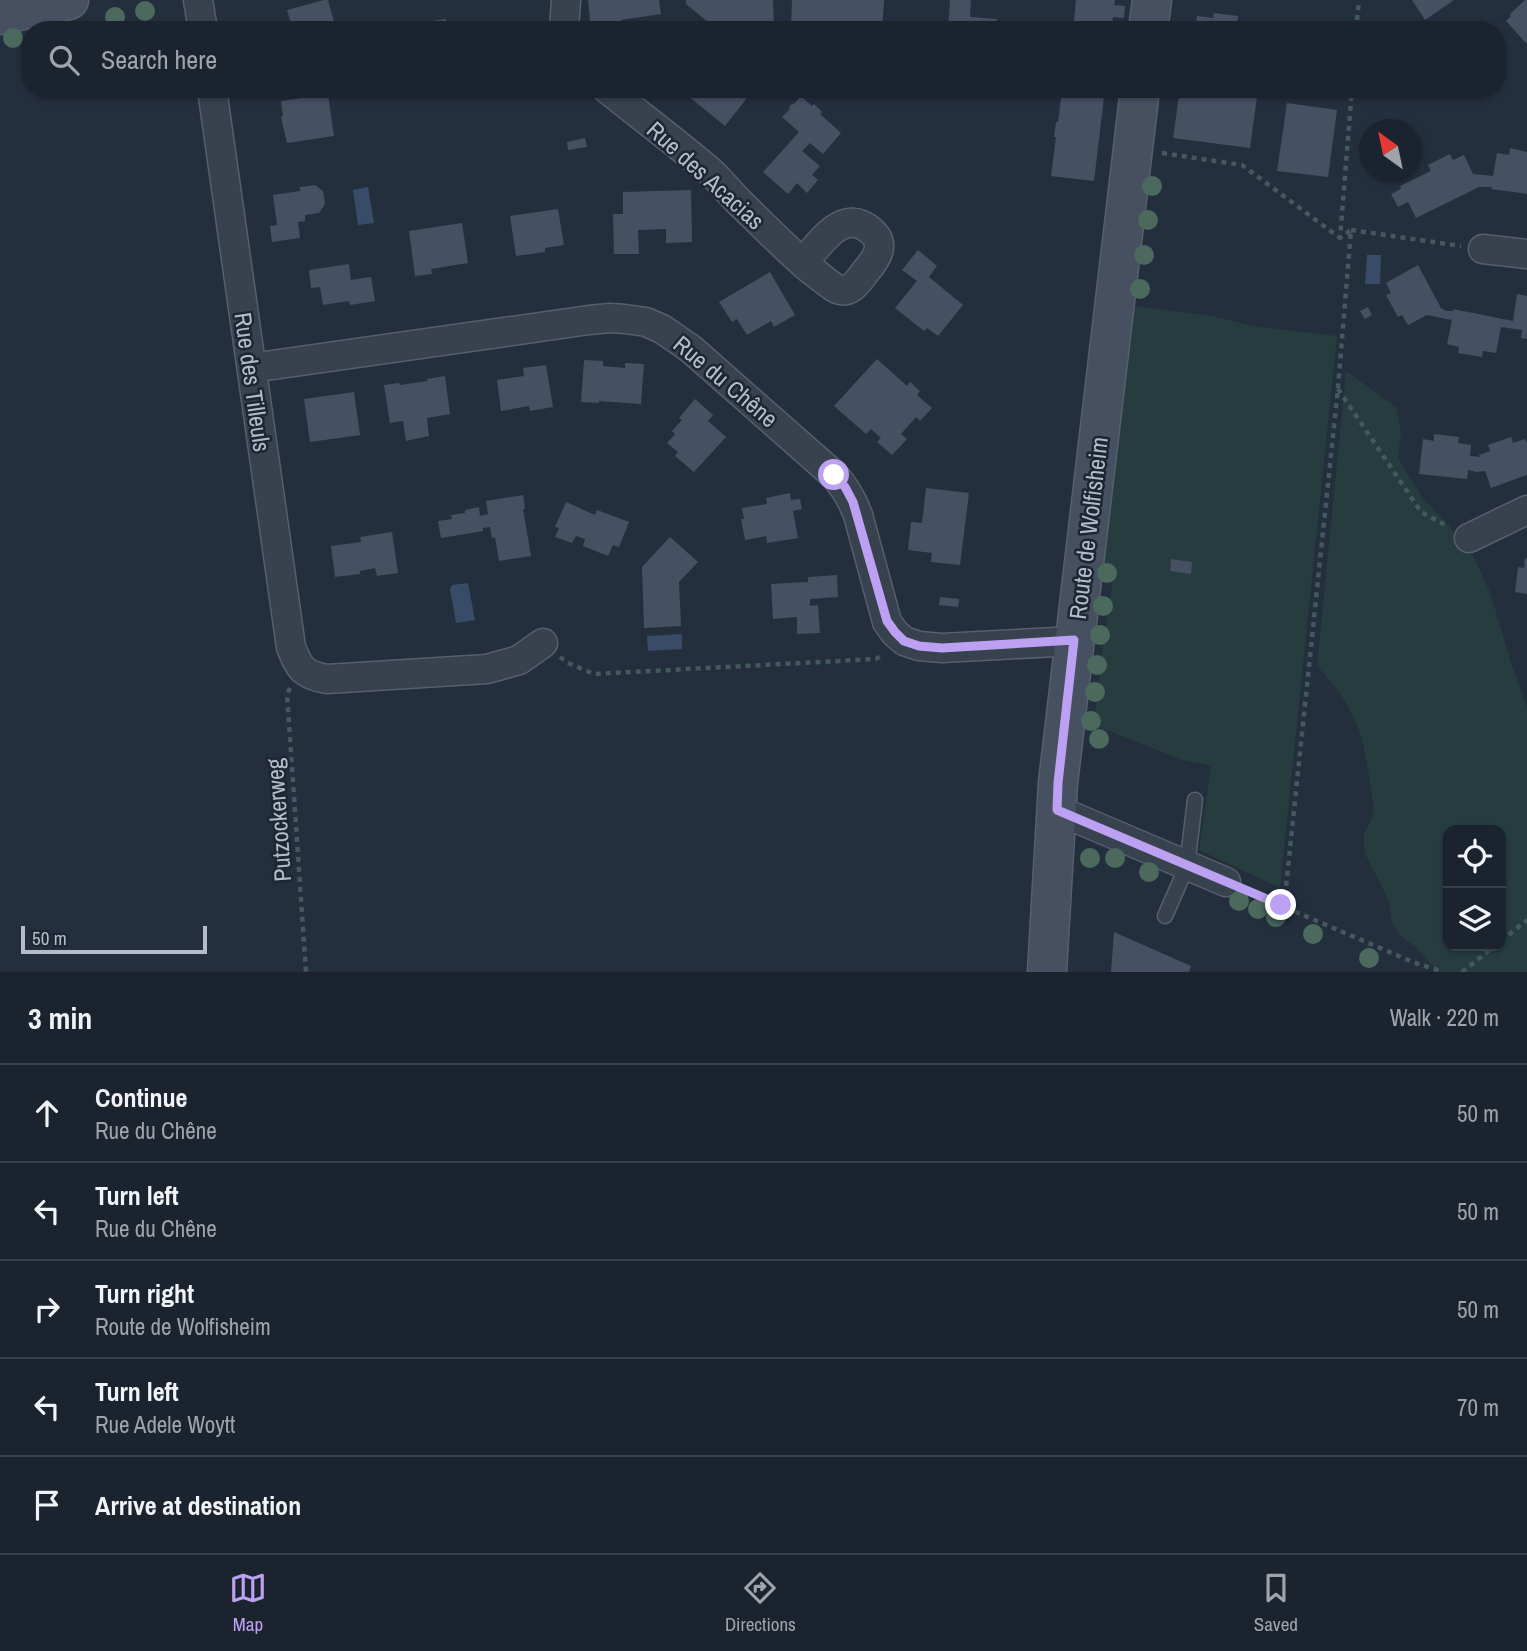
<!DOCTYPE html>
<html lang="en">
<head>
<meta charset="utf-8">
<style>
  body { margin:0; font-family:"Archivo Narrow",sans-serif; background:#282f3a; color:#f1f3f6 }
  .controls { position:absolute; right:21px; bottom:21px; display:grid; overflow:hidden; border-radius:14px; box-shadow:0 2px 5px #0004 }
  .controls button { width:63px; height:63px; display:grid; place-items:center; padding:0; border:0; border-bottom:2px solid #39404a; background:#1b232e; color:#f1f3f6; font:35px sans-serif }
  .compass { position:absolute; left:1359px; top:119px; width:63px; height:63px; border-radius:50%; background:#1b232e; box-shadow:0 2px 5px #0004; rotate:327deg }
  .scale { position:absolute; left:21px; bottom:18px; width:186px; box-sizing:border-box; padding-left:7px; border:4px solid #b4bcc9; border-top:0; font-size:19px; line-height:24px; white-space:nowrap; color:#b4bcc9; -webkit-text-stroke:5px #1d2633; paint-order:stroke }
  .stop { position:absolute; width:21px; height:21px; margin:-16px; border:5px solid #bca0f2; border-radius:50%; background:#fff }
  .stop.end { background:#bca0f2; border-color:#fff; box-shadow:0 2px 7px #0008 }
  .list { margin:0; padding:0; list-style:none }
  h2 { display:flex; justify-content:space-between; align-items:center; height:91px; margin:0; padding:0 28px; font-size:30px }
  h2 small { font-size:23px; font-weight:400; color:#a0a4aa }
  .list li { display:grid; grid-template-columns:46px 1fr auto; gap:21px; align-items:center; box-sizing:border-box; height:98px; padding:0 28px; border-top:2px solid #39404a }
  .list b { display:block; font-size:26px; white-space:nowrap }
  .list p { margin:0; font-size:23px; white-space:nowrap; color:#a0a4aa }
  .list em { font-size:23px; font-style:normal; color:#a0a4aa }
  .icon { flex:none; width:38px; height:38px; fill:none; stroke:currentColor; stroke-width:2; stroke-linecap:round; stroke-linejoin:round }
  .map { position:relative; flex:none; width:1527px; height:972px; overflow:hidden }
  .search { position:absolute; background:#1b232e; box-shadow:0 2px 5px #0004; left:21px; right:21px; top:21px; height:77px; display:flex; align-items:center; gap:18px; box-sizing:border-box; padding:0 24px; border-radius:28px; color:#a0a4aa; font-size:26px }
  .sheet { height:581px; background:#1b232e }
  nav { display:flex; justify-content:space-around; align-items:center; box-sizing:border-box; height:98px; border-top:2px solid #39404a; background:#1b232e; font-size:19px; color:#a0a4aa }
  nav a { display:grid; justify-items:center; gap:4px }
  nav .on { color:#bca0f2 }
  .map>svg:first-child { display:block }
  .green { fill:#263c3f; fill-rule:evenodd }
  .water { fill:#394c67 }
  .building { fill:#455162 }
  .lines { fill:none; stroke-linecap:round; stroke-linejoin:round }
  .service-casing { stroke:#565f6c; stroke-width:17 }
  .minor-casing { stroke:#565f6c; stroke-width:31 }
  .secondary-casing { stroke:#565f6c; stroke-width:41 }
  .path { stroke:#44595c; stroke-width:4.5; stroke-dasharray:5 5; stroke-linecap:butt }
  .service { stroke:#38414e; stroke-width:14 }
  .minor { stroke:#38414e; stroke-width:28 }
  .secondary { stroke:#465061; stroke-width:38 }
  .tree { fill:#4b6a5d }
  .route { stroke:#bca0f2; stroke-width:9 }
  .labels { text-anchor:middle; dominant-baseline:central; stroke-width:5; stroke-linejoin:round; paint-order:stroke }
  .street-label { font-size:24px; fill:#b4bcc9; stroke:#1d2633 }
</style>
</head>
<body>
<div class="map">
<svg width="1527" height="972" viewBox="0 0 1527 972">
  <rect width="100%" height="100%" fill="#242f3e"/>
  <g class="green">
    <path d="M1128 305 1212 316 1254 326 1337 336 1280 888 1199 850 1211 766 1183 760 1094 725 1103 644 1115 566 1096 563Z"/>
    <path d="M1346 371 1396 407 1401 432 1398 459 1423 498 1470 549 1490 592 1511 663 1527 707V972H1439L1416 948 1400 935 1392 923 1389 904 1384 890 1367 858 1363 842 1364 834 1372 818 1374 805C1369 781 1366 747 1357 725 1348 702 1333 683 1317 666ZM1448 830H1501V946H1448Z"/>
  </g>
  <g class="water">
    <path d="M368 187 374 223 358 225 353 190Z"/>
    <path d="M1367 255H1381L1380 284H1365Z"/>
    <path d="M468 583 475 620 456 623 450 589 452 585Z"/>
    <path d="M682 634V649L648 651 647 636Z"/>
  </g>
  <g class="building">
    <path d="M324 0H328L335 25 327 27 328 30H293L287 10Z"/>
    <path d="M588 0H659L661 14 621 20 622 30H591Z"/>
    <path d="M686 0H773L774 30H718L686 4Z"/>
    <path d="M792 0H884L882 30H791Z"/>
    <path d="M950 0H971L970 17 997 19 996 30H948Z"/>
    <path d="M1076 0H1115L1114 5 1125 6 1124 18 1113 17 1111 30H1073Z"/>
    <path d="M1412 0H1454L1425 20Z"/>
    <path d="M1525 0H1527V44L1506 21 1511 16 1510 14Z"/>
    <path d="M1214 13 1238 16 1237 25 1245 26 1244 30H1195L1197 16 1213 18Z"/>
    <path d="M446 19 447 30H391V27Z"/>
    <path d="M498 89H544V91L499 97Z"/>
    <path d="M693 89H744L750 94 725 126 688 96Z"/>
    <path d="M1062 89H1105L1094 181 1051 176 1056 137H1054L1056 122H1058Z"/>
    <path d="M1180 89H1200L1257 97 1250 148 1173 138Z"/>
    <path d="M1318 89H1346L1345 94 1317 91Z"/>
    <path d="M328 94 334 136 287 143 282 122 281 117 283 116 281 101Z"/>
    <path d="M801 96 812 106 814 104 822 112 820 114 841 133 823 154 810 143 802 151 820 166 812 175 818 180 807 193 797 183 788 194 763 172 799 132 782 117 790 109 789 108 792 103 793 105Z"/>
    <path d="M1287 103 1337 110 1328 177 1277 171Z"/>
    <path d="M585 138 587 147 568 150 567 142Z"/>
    <path d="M1510 148 1527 152V194L1491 189 1492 187H1479L1416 218 1408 202 1398 207 1391 194 1401 189 1400 186 1431 171 1428 165 1450 154 1453 160 1464 155 1473 174 1493 176 1497 153 1509 155Z"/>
    <path d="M315 185 323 191 325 204 319 213 305 215V221L298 222 300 238 272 242 270 226 277 225 273 195 300 191V187Z"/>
    <path d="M691 190 692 242 666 243V229L638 230 639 254H614L613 214H623V192Z"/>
    <path d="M558 209 564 245 545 248V252L516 256 510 216Z"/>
    <path d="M462 223 468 263 431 269 432 274 415 276 409 231Z"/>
    <path d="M918 250 937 266 929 277 963 305 938 336 927 328 924 331 895 308 917 281 902 270Z"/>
    <path d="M349 264 351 280 371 277 375 301 350 305 349 301 323 305 320 287 311 288 309 270Z"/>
    <path d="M1418 265 1441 308 1446 311H1453V309L1513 321 1517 294 1527 296V339L1521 338 1522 330 1501 327 1496 353 1483 351 1482 357 1458 353 1459 347 1447 344 1452 320 1427 315 1408 325 1402 315 1398 317 1386 295 1391 293 1386 283Z"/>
    <path d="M770 272 795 315 774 327 771 321 747 335 737 319 732 322 719 302Z"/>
    <path d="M1368 307 1372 315 1365 319 1360 311Z"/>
    <path d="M877 359 907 386 910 382 920 391 917 395 932 408 920 421 916 417 901 434 907 439 892 455 877 442 881 438 871 429 866 434 834 406Z"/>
    <path d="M584 360 603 361V366L625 368V363L644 364 641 404 599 401V403L581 402Z"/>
    <path d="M546 365 553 407 530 411 529 406 501 411 497 380 524 376 523 368Z"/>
    <path d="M445 376 450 414 427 418 429 436 406 441 403 421 390 423 384 385 399 383 400 385 428 381 427 379Z"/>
    <path d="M354 392 360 435 310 442 304 399Z"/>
    <path d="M695 399 713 415 708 421 726 437 694 472 675 456 678 452 667 443 675 434 672 431 682 420 679 418Z"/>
    <path d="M1434 434 1459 437 1458 443 1471 445 1470 456 1480 457 1479 455 1490 451 1488 445 1511 437 1513 443 1525 439 1527 443V475L1491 488 1485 471 1477 472 1468 470 1467 479 1419 474 1423 439 1434 441Z"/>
    <path d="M926 488 969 493 960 565 931 562 932 553 908 550 911 522 922 523Z"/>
    <path d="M790 493 791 500 800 499 802 509 793 511 798 538 767 543 766 536 745 540 741 519H744L742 508 767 504 766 498Z"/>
    <path d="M523 495 525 509H523L531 556 499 561 495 537 492 538 490 527 483 528V531L441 538 438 521 452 519 451 515 465 513V510L479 507 480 516 488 514 486 501Z"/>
    <path d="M566 502 595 515 597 510 629 522 619 547 613 545 608 556 583 546 585 539 576 536 572 543 555 537 559 528 555 527Z"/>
    <path d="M392 532 398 573 377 576 375 568 360 571V574L335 577 331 546 361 542 360 537Z"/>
    <path d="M670 537 698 562 679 582 681 626 644 628 642 567Z"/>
    <path d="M1525 558H1527V594L1515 592 1518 567 1524 568Z"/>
    <path d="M1171 559 1192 562 1191 574 1170 571Z"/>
    <path d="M837 575 838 597 810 599V606L818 605 820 633 797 634V617L773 619 771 584 808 582V577Z"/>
    <path d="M940 597 959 599 958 607 939 605Z"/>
    <path d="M1114 932 1191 966 1189 972H1111Z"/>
  </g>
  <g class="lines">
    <g class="service-casing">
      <path id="service" d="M1165 916 1187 866 1195 800"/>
    </g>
    <g class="minor-casing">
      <g id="minor">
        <path d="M198 0 203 30"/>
        <path d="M564 30 566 0"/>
        <path d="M212 89 291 647C299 668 303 675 327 679L487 669 519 660 543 643"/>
        <path d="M607 89C642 117 678 144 712 173 722 183 731 194 741 204 764 226 787 250 811 270 820 276 828 284 837 289 851 295 859 280 866 271 877 258 887 244 870 230 842 207 820 244 803 263"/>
        <path d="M1483 249 1527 254"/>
        <path d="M252 368 589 320 610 318 625 319 646 322 662 329 691 349 834 475C845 487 852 499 858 515L887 622 895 633 904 641 919 646 942 648 1075 641"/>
        <path d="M1469 538 1527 510"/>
        <path d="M1057 810 1226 882"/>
      </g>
    </g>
    <g class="secondary-casing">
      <g id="secondary">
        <path d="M0 15 69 0"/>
        <path d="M1148 30 1152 0"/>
        <path d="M1047 972 1058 783 1140 89"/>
      </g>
    </g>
    <g class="path">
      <path d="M1356 30 1359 0"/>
      <path d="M1162 153 1242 165 1340 238"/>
      <path d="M1351 230 1461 246"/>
      <path d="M1338 389 1421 512 1449 527"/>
      <path d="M560 657 568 663 594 674 876 659 882 655"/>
      <path d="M290 688 287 694 306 972"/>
      <path d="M1249 892 1413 962 1443 972"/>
      <path d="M1281 905 1286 887 1338 388 1351 230 1340 238 1352 89"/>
      <path d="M1501 941 1527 920"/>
      <path d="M1462 972 1495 946"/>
    </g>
    <use href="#service" class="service"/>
    <use href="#minor" class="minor"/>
    <use href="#secondary" class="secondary"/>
  </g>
  <g class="tree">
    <circle cx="145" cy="11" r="10"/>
    <circle cx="115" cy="17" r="10"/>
    <circle cx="13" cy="38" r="10"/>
    <circle cx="1152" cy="186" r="10"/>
    <circle cx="1148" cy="220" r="10"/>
    <circle cx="1144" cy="255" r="10"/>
    <circle cx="1140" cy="289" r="10"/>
    <circle cx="1107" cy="573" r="10"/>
    <circle cx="1103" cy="606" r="10"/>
    <circle cx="1100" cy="635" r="10"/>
    <circle cx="1097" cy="665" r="10"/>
    <circle cx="1095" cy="692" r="10"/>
    <circle cx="1091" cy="721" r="10"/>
    <circle cx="1099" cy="739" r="10"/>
    <circle cx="1090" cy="858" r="10"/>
    <circle cx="1115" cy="858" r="10"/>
    <circle cx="1149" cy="872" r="10"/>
    <circle cx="1239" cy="901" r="10"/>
    <circle cx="1258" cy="909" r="10"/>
    <circle cx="1276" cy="917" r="10"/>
    <circle cx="1313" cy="934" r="10"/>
    <circle cx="1369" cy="958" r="10"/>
  </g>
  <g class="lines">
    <path class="route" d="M834 475 845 487 853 502 887 621 895 632 904 641 919 646 942 648 1074 640 1058 783 1057 810 1281 905"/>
  </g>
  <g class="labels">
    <g class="street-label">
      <text transform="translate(706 175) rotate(42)">Rue des Acacias</text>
      <text transform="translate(726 381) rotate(40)">Rue du Chêne</text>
      <text transform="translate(253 382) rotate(82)">Rue des Tilleuls</text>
      <text transform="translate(1088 528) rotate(-83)">Route de Wolfisheim</text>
      <text transform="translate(278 820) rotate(-94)">Putzockerweg</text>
    </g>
  </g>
</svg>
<div class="controls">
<button><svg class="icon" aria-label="locate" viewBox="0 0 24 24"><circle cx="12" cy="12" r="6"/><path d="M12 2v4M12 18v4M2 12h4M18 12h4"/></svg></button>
<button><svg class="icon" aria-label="layers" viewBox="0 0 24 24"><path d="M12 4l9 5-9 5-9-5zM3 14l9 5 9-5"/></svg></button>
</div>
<svg class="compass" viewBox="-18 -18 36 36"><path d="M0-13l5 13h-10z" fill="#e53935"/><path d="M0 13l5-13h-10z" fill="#a0a4aa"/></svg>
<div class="scale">50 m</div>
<div class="stop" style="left:834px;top:475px"></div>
<div class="stop end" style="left:1281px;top:905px"></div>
<div class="search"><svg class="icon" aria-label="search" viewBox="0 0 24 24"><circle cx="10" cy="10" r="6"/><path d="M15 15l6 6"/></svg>Search here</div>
</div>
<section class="sheet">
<h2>3 min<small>Walk · 220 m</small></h2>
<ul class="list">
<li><svg class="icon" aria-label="ahead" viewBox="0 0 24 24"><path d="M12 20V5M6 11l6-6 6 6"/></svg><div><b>Continue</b><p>Rue du Chêne</p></div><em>50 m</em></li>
<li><svg class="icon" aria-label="left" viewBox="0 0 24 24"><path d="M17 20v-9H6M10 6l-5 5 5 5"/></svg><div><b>Turn left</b><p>Rue du Chêne</p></div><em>50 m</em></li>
<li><svg class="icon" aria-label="right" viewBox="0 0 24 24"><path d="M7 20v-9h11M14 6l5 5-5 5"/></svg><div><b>Turn right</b><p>Route de Wolfisheim</p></div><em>50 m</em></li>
<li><svg class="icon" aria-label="left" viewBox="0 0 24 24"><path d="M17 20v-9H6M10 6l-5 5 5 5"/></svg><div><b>Turn left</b><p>Rue Adele Woytt</p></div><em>70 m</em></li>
<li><svg class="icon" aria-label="arrive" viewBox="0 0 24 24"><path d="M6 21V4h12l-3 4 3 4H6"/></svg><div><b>Arrive at destination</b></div></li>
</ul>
</section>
<nav>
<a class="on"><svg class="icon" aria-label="map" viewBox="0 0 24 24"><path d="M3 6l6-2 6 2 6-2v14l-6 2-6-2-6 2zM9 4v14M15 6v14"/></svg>Map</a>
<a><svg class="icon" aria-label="directions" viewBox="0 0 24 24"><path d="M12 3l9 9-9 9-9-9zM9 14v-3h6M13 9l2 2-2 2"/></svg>Directions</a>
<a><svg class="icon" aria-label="saved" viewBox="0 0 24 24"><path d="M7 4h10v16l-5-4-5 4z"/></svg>Saved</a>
</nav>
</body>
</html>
